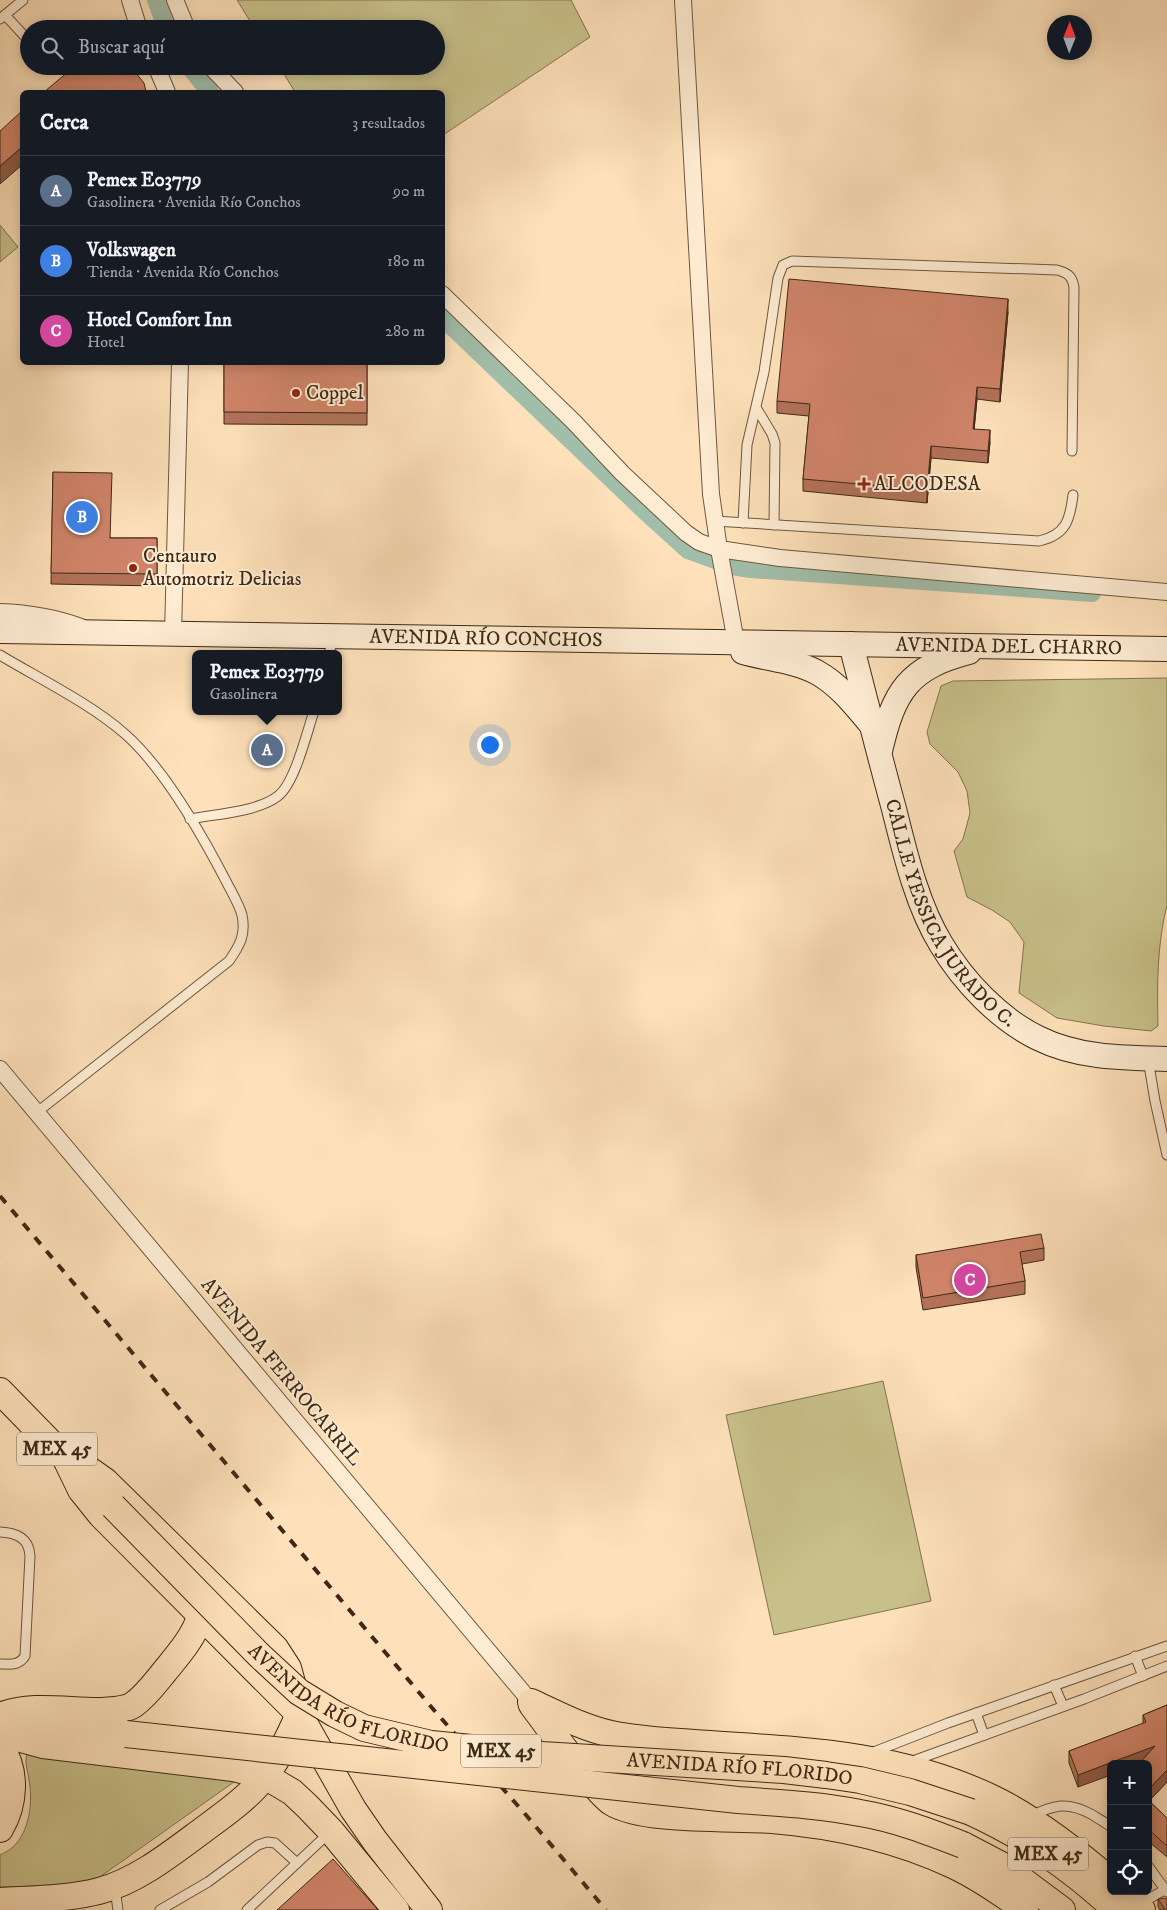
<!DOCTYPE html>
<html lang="es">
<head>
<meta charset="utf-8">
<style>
  body { margin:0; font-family:"IM FELL DW Pica",serif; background:#20242c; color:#f1f3f6 }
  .controls { position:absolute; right:15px; bottom:15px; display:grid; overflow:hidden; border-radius:8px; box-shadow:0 2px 12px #0003 }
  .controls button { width:45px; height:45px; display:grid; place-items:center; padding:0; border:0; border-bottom:1px solid #363941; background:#171b24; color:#f1f3f6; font:25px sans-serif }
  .compass { position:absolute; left:1047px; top:15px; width:45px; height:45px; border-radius:50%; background:#171b24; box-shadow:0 2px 12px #0003; rotate:1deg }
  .you { position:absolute; left:489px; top:744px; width:18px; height:18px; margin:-12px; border:4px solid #fff; border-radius:50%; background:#1a73e8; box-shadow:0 0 0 8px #1a73e833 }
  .badge { display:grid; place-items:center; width:32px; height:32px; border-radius:50%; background:#0f766e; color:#fff; font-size:16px; font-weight:700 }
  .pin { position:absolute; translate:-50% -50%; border:2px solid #fff; box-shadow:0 1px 5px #0006 }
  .popup { position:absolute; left:192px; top:650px; width:150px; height:65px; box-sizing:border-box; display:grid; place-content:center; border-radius:8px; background:#171b24; filter:drop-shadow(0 1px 4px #0005); font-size:16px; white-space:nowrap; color:#9ea1a6 }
  .popup b { font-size:19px; color:#f1f3f6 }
  .popup::after { content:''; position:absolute; left:50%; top:100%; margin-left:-10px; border:10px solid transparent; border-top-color:#171b24 }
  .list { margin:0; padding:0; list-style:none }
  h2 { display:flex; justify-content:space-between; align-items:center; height:65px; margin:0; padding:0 20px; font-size:21px }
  h2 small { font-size:16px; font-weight:400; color:#9ea1a6 }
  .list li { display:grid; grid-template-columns:32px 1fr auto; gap:15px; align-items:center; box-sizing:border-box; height:70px; padding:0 20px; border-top:1px solid #363941 }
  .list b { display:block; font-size:19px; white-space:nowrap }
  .list p { margin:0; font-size:16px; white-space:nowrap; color:#9ea1a6 }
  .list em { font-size:16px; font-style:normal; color:#9ea1a6 }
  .icon { flex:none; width:28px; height:28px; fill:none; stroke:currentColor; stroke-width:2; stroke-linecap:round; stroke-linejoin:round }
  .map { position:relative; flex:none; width:1167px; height:1910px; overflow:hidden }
  .search { position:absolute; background:#171b24; box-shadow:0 2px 12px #0003; left:20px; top:20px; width:425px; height:55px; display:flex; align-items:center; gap:12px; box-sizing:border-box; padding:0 18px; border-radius:28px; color:#9ea1a6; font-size:19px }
  .panel { position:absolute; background:#171b24; box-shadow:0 2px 12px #0003; left:20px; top:90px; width:425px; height:275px; border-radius:8px }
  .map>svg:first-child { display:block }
  .green { fill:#c8c08a; stroke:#827450 }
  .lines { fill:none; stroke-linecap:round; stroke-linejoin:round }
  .canal { stroke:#a1beaa; stroke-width:18 }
  .lane-casing { stroke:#6d573f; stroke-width:11 }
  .street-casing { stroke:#6d573f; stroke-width:18 }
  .secondary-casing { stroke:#3d2916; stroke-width:26 }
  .primary-casing { stroke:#3d2916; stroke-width:28 }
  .lane { stroke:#feecd2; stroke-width:9 }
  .street { stroke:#feecd2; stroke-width:16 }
  .secondary { stroke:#feecd2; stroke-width:24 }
  .primary { stroke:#fee1ba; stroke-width:26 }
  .rail { stroke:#3d2916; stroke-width:4; stroke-dasharray:9 9; stroke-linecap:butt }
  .primary-bridge-casing { stroke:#3d2916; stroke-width:28; stroke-linecap:butt }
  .primary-bridge { stroke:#fee1ba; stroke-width:26 }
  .wall { fill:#b2725a; stroke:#3d2916 }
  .shaded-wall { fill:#915c4a; stroke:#3d2916 }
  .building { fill:#cf8469; stroke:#3d2916 }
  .poi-dot { fill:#8f2418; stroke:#feecd2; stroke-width:2 }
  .labels { text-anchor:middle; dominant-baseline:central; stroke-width:4; stroke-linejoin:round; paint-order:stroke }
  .shield { fill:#feecd2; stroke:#77644e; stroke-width:1 }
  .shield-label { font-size:19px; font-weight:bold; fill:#3d2916 }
  .poi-label { font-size:20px; fill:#3d2916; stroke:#feecd2; text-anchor:start }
  .street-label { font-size:20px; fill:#3d2916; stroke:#feecd2 }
</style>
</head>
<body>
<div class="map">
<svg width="1167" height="1910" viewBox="0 0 1167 1910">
  <rect width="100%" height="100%" fill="#fee1ba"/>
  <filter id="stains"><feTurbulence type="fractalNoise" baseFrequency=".004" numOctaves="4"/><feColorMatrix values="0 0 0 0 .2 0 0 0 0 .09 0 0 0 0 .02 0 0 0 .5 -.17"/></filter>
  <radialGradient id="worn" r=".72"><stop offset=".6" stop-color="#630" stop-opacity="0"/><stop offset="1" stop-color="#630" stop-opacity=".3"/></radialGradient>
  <g class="green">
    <path d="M237 0H571L590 37 443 135 442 92H295L279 66H436V29H255Z"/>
    <path d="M0 225 18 247 0 262Z"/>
    <path d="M1167 678V905C1157 945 1157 985 1158 1026L1151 1031 1104 1026 1057 1018 1019 993 1024 942 1010 922 992 910 967 897 954 851 963 839 970 813 967 791 958 772 930 744 927 732 941 686 953 681Z"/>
    <path d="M883 1381 931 1601 774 1635 726 1415Z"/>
    <path d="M27 1753 241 1777 97 1879 76 1885 0 1887V1855C4 1853 10 1850 13 1847 30 1831 33 1801 29 1780 28 1770 24 1764 27 1753Z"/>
  </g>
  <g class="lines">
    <g class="canal">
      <path d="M156 0 167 29"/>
      <path d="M189 66 210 92"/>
      <path d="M442 317 646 512 688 550 732 566 751 569 1092 593"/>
    </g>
    <g class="lane-casing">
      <g id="lane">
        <path d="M5 15 29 41"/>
        <path d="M0 19 23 0"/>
        <path d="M757 409 772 434 775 443 774 525"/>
        <path d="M714 521 1039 541C1066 535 1070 520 1073 495"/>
        <path d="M743 523 747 445 764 372 778 278 783 265 792 261 1057 270C1068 273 1072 276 1074 287L1072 451"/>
        <path d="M329 654 333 637"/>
        <path d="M0 655C40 679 91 704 125 734 164 768 202 835 226 881 231 891 239 904 242 915 246 935 240 945 229 961L36 1113"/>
        <path d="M190 819C215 814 258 812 278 796 295 783 307 732 314 711"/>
        <path d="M1148 1059 1155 1101 1167 1155"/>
        <path d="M0 1532C17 1533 29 1538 30 1556L25 1656C19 1666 10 1664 0 1664"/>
        <path d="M1135 1656 1143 1676"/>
        <path d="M1054 1685 1063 1706"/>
        <path d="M976 1713 984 1735"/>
        <path d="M871 1753 948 1723 1167 1646"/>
        <path d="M910 1762 1084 1699 1167 1666"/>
        <path d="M1031 1816C1054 1805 1067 1801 1091 1814 1097 1818 1105 1822 1111 1827"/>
        <path d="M1148 1866 1167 1892"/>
        <path d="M115 1889 118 1910"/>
        <path d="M1140 1904 1166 1889"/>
        <path d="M160 1910 208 1882 258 1845 267 1842 275 1843 297 1863"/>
        <path d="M247 1910 329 1833"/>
      </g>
    </g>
    <g class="street-casing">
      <g id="street">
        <path d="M130 0 139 29"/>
        <path d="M175 0 187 29"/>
        <path d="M683 0 711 494 719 549 736 642"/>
        <path d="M156 66 167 92"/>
        <path d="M210 66 235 92"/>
        <path d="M442 294 574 422 622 473 686 533 699 542 719 549 780 558 1167 592"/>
        <path d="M0 612C29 613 54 617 81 627"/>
        <path d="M173 634 180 362"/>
        <path d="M0 1069 531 1702"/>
      </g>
    </g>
    <g class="secondary-casing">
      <g id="secondary">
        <path id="s1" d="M0 631 1167 649"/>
        <path id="s2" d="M851 644C865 699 879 754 894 809 905 853 917 905 941 944 963 981 999 1019 1038 1038 1078 1058 1123 1058 1167 1059"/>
        <path d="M743 652C767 659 797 661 818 673 839 685 854 704 869 722"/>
        <path d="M880 751C894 691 908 668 969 652"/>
      </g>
    </g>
    <g class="primary-casing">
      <g id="primary">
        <path d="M0 1391 79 1472"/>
        <path d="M66 1459 81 1490 101 1515 299 1714 353 1809 375 1841 429 1910"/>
        <path d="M66 1459 88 1469 105 1481 275 1648 288 1668 295 1694"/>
        <path d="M531 1702C557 1714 583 1728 611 1734 638 1740 666 1741 694 1743 749 1747 805 1749 860 1758 908 1766 957 1780 1000 1802 1040 1823 1077 1852 1111 1881"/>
        <path d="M532 1705C552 1731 570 1759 592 1783 598 1789 604 1797 611 1802 642 1822 732 1817 772 1820 834 1825 898 1839 955 1866 980 1878 1003 1894 1025 1910"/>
        <path d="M0 1716C32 1703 70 1712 103 1711 113 1710 125 1710 133 1705 146 1696 155 1683 165 1671 178 1655 194 1637 200 1617"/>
        <path d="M31 1726 126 1734"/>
        <path d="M0 1730 17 1738 43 1745 233 1768 265 1776 292 1792 307 1806 331 1831 396 1910"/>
        <path d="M0 1745C17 1771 15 1804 0 1829"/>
        <path d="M971 1812C1027 1838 1071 1868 1116 1910"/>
        <path d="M963 1845 1003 1866 1062 1910"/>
        <path d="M1123 1891 1142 1910"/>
        <path d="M0 1901C33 1899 67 1899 99 1891 137 1881 172 1853 203 1830 226 1813 249 1797 266 1775 280 1756 290 1735 299 1714"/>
      </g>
    </g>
    <use href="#lane" class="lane"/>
    <use href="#street" class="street"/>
    <use href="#secondary" class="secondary"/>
    <use href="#primary" class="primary"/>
    <path class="rail" d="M0 1196 433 1709 526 1815 606 1910"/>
    <g class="primary-bridge-casing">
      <g id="primary-bridge">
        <path id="s3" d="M113 1506 259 1655 299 1692 335 1714 364 1728 431 1744 542 1755 784 1770 826 1775 860 1780 910 1792 971 1812"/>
        <path d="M126 1734 738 1800C779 1803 820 1805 860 1813 896 1819 930 1832 963 1845"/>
      </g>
    </g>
    <use href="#primary-bridge" class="primary-bridge"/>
  </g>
  <g class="wall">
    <path d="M1008 312 1000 402 977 399 974 429 990 442 988 463 931 458 927 503 803 491V479L809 416 777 413V401Z"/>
    <path d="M224 362H367V425L224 424Z"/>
    <path d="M53 472 111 538H157V586L51 584Z"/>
    <path d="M1044 1248V1260L1022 1264 1025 1281V1294L923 1310 916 1267V1255Z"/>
    <path d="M1167 1705V1782L1149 1801 1167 1818V1857L1148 1841V1764H1111L1078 1787 1069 1763V1751L1143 1724V1715Z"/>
    <path d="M1111 1793V1809L1109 1807V1796Z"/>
    <path d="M1158 1899 1167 1910H1160L1158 1907Z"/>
  </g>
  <g class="shaded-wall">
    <path d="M22 147V165L0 184V166Z"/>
    <path d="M1008 299V312L1000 402V389Z"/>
    <path d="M977 387V399L973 441V429Z"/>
    <path d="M990 430V442L988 463V451Z"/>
    <path d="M931 446V458L927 503V490Z"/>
    <path d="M1155 1746 1140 1764H1111V1775L1078 1787V1775Z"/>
    <path d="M1167 1770V1782L1148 1802V1790Z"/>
  </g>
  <g class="building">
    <path d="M75 66H130L144 83 146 92H44Z"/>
    <path d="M22 111V147L0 166V131Z"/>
    <path d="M789 279 1008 299 1000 389 977 387 973 429 990 430 988 451 931 446 927 490 803 479 810 404 777 401Z"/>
    <path d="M224 362H367V413L224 412Z"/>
    <path d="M53 472 112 473 110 538H157V574L51 573Z"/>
    <path d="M1041 1234 1044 1248 1020 1252 1025 1281 923 1298 916 1255Z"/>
    <path d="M1167 1705V1770L1148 1790V1764H1139L1155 1746 1078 1775 1069 1751 1146 1722 1143 1715Z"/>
    <path d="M1148 1800 1167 1818V1846L1148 1829Z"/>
    <path d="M333 1859 378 1910H277Z"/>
    <path d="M1167 1898V1910H1164V1908L1158 1899Z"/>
  </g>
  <g class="poi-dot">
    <circle cx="296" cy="393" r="5"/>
    <path d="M861.5 476.5h5v5h5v5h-5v5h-5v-5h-5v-5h5z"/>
    <circle cx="133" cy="568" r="5"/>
  </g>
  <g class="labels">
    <g class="shield">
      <rect x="17" y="1432.5" width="80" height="33" rx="4"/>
      <rect x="461" y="1734.5" width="80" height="33" rx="4"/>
      <rect x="1008" y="1837.5" width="80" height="33" rx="4"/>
    </g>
    <g class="shield-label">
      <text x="57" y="1449">MEX 45</text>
      <text x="501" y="1751">MEX 45</text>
      <text x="1048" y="1854">MEX 45</text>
    </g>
    <g class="poi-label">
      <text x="306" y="393">Coppel</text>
      <text x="874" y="484">ALCODESA</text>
      <text x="143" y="556">Centauro<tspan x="143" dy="23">Automotriz Delicias</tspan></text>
    </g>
    <g class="street-label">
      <text stroke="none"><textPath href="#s1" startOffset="486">AVENIDA RÍO CONCHOS</textPath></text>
      <text stroke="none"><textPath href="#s1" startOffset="1009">AVENIDA DEL CHARRO</textPath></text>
      <text stroke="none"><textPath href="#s2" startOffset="291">CALLE YESSICA JURADO C.</textPath></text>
      <text transform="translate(281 1372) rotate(50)">AVENIDA FERROCARRIL</text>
      <text stroke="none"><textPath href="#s3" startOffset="311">AVENIDA RÍO FLORIDO</textPath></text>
      <text stroke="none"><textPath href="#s3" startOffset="716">AVENIDA RÍO FLORIDO</textPath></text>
    </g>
  </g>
  <rect width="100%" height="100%" filter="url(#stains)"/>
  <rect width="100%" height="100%" fill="url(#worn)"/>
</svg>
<div class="controls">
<button>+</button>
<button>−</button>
<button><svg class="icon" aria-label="locate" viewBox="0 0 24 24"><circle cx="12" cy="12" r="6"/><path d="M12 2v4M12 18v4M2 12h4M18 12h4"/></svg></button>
</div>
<svg class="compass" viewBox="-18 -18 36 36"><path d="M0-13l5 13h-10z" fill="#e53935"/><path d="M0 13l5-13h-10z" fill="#9ea1a6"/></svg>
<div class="you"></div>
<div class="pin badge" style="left:267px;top:750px;background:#5c6f8a">A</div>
<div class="popup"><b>Pemex E03779</b>Gasolinera</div>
<div class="pin badge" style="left:82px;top:517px;background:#3f7fe0">B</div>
<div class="pin badge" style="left:970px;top:1280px;background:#d1479c">C</div>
<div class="search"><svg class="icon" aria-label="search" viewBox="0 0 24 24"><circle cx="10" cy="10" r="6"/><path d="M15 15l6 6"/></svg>Buscar aquí</div>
<section class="panel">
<h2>Cerca<small>3 resultados</small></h2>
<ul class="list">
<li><span class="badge" style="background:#5c6f8a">A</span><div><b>Pemex E03779</b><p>Gasolinera · Avenida Río Conchos</p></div><em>90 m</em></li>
<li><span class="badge" style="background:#3f7fe0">B</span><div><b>Volkswagen</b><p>Tienda · Avenida Río Conchos</p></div><em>180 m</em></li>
<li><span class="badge" style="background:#d1479c">C</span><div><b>Hotel Comfort Inn</b><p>Hotel</p></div><em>280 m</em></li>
</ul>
</section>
</div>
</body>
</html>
